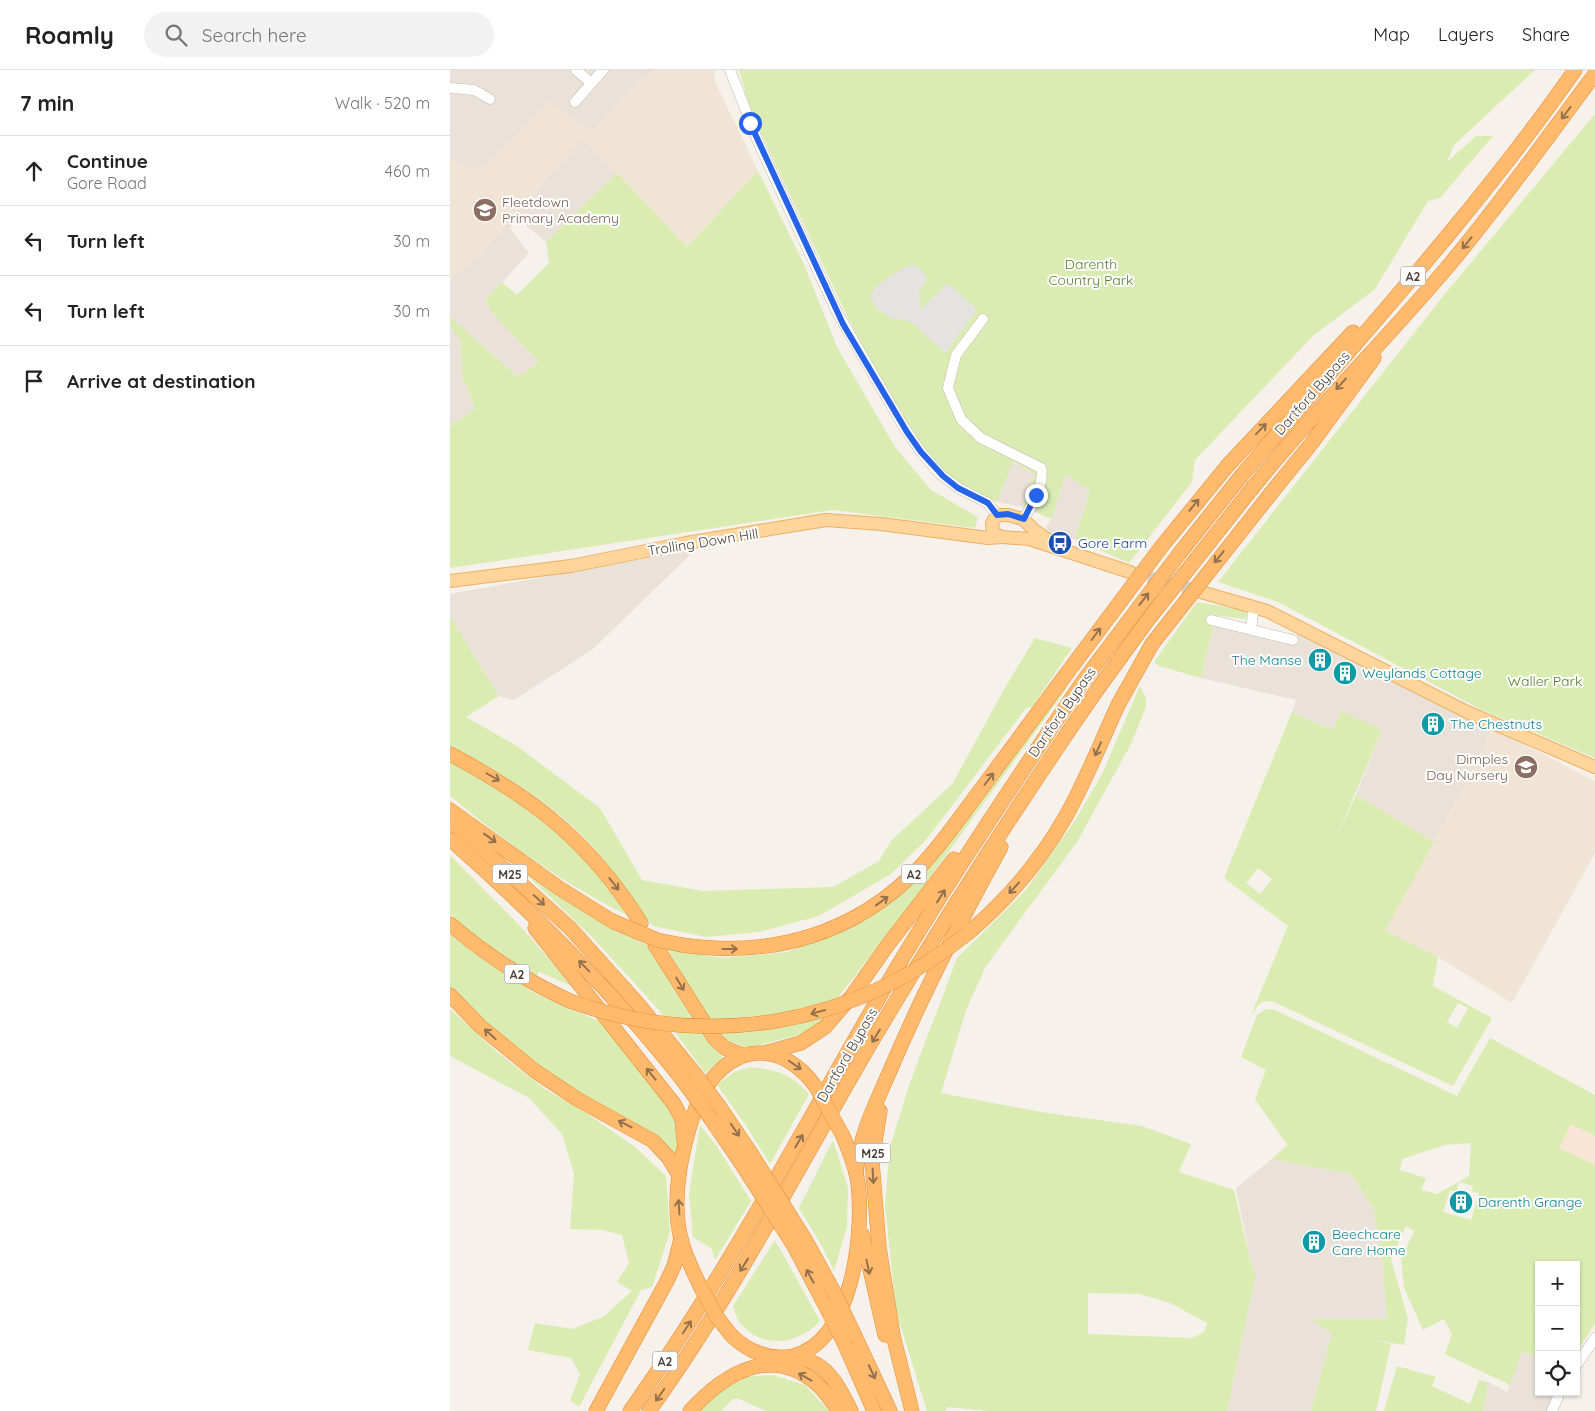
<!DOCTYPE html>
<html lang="en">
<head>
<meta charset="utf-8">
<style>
  body { margin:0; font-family:Quicksand,sans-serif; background:#f2f2f2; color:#222 }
  .controls { position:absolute; right:15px; bottom:15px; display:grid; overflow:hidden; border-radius:0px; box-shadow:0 1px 4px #0004 }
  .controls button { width:45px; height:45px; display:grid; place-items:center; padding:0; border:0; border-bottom:1px solid #e0e0e0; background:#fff; color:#222; font:25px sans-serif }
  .stop { position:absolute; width:15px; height:15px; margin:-11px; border:4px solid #2563eb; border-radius:50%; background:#fff }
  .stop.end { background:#2563eb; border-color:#fff; box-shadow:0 1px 5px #0008 }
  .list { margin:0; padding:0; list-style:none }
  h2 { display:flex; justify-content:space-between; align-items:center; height:65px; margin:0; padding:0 20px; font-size:21px }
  h2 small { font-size:16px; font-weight:400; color:#767676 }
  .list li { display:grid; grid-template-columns:32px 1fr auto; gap:15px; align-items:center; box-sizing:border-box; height:70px; padding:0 20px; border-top:1px solid #e0e0e0 }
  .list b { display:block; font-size:19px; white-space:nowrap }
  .list p { margin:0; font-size:16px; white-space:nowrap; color:#767676 }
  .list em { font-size:16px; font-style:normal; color:#767676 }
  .icon { flex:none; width:28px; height:28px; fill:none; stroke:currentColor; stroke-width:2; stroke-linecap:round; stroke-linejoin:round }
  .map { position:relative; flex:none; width:1145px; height:1341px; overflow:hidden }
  header { display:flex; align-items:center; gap:30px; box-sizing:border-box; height:70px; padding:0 25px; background:#fff; border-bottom:1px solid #e0e0e0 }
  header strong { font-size:24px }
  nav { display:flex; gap:28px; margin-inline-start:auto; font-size:18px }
  .search { width:350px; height:45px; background:#f2f2f2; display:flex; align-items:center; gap:12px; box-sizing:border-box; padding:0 18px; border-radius:28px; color:#767676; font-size:19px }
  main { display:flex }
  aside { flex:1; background:#fff }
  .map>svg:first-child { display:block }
  .residential { fill:#eae2d9 }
  .commercial { fill:#f8e5d6 }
  .education { fill:#f0e4d4 }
  .green { fill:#daecb2; fill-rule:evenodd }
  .parking { fill:#e5e2df }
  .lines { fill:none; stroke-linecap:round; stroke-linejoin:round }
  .major-tunnel { stroke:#d4cec7; stroke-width:12; stroke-dasharray:12 6; stroke-linecap:butt }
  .minor-casing { stroke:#c3b8ad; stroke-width:11 }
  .major-casing { stroke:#ebb064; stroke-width:14 }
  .highway-casing { stroke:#e78c34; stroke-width:15 }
  .minor { stroke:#fff; stroke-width:10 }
  .major { stroke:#ffd59b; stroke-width:12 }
  .highway { stroke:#ffba6d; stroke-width:14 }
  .highway-bridge-casing { stroke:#e78c34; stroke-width:15; stroke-linecap:butt }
  .highway-bridge { stroke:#ffba6d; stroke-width:14 }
  .oneway { stroke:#93714d }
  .route { stroke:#2563eb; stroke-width:6 }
  .labels { text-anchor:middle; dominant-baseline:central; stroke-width:4; stroke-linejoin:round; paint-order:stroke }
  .shield { fill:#fff; stroke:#817a74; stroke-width:1 }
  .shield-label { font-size:12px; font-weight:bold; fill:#4b4138 }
  .education-label { font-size:14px; fill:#785e54; stroke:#fff; text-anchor:start }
  .park-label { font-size:14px; fill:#568226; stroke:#fff }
  .street-label { font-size:14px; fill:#4b4138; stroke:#fff }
  .transit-label { font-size:14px; fill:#164399; stroke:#fff; text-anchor:start }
  .culture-label { font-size:14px; fill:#0d838f; stroke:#fff; text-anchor:start }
</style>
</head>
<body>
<header>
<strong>Roamly</strong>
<div class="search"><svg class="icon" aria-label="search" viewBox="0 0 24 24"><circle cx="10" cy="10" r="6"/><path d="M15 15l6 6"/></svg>Search here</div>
<nav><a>Map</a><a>Layers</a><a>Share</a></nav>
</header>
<main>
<aside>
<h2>7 min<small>Walk · 520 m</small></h2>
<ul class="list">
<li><svg class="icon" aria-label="ahead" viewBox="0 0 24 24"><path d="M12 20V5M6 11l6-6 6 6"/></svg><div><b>Continue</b><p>Gore Road</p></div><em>460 m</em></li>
<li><svg class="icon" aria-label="left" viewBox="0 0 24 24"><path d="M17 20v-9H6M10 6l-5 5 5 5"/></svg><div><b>Turn left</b></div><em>30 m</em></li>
<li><svg class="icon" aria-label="left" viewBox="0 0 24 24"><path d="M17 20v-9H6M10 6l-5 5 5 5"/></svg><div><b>Turn left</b></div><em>30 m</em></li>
<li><svg class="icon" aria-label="arrive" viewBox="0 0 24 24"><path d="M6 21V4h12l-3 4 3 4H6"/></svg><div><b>Arrive at destination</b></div></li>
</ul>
</aside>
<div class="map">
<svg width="1145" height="1341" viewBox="0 0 1145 1341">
  <rect width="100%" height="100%" fill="#f6f1eb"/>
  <g class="residential">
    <path d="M0 0H206L191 10 134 69 167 103 96 172 68 149 60 158 79 183 35 230 41 242 90 292 68 307 17 262 12 305 25 339 0 356Z"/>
    <path d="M562 391 585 405 573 437 547 432Z"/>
    <path d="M615 403 640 420 625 469 602 465 596 457 602 448Z"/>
    <path d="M246 479 143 579 64 630 49 626 0 546V524Z"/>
    <path d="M765 551 843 571 852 558 1042 658 1023 700 984 772 906 725 932 660H883L842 642 846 630 751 608Z"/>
    <path d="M822 1089 901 1104 923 1138 932 1181 937 1249 882 1263 861 1341H777L806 1204 801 1194 786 1118Z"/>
    <path d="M1072 1282 1089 1287V1322H1107L1099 1341H1033L1038 1312 1057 1322Z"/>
  </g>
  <path class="commercial" d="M1121 1054 1145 1066V1095L1109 1078Z"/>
  <g class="education">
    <path d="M206 0H264L266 14 308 101 237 177 133 69 33 182 0 210V89L30 101 100 32 140 62 191 10Z"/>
    <path d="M1042 658 1145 711V783L1062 933 988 887 935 861 1023 700Z"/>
  </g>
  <g class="green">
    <path d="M289 0H1085L1004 75 997 92 1026 66H1043L990 128 978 131 925 219 864 265 745 390 742 412 679 493 625 469 640 421 615 404 602 449 573 437 585 405 563 391 547 432 513 416 485 395 452 348 400 252 300 40Z"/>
    <path d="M1145 44V688L1032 640 828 532 768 512 994 225Z"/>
    <path d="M308 101 353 192 387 277 445 377 481 420 528 447 525 458 383 440 0 498V356L25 339 12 305 11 271 0 255V247L68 307 89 292 41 242 35 230 52 212 67 225 99 193 96 172 167 103 237 177Z"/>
    <path d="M747 532 793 540 797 543 796 549 759 545 757 552 764 554 751 608 709 596 704 592Z"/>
    <path d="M0 546 49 626 16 647 67 676 150 738 192 810 253 821 383 817 429 791 441 771 503 713 553 621 585 568 622 578 582 637 576 638 476 770 441 804 369 846 309 862 256 867 203 856C182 832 165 802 143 777 103 732 52 705 0 676Z"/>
    <path d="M614 616 617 618 468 824 370 951 353 964 297 978 274 969 244 925 217 879 272 888 338 882 424 845 470 804Z"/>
    <path d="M690 616 696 628V637L681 674 627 772 536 896 516 940 491 1023 591 1042 692 1056 741 1074 729 1102 784 1120 801 1194 806 1204 777 1341H538L498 1337 495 1341H477L446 1241 435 1135 440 1077 459 1015 507 888 575 821 624 752 652 704ZM638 1223 690 1224 720 1233 757 1253 754 1262 742 1268 638 1264Z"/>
    <path d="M891 641 932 660 885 771 906 725 984 772 935 861 988 887 983 916 1042 948 1003 1016 822 931 811 932 801 945 838 856 774 808 842 642 883 660ZM808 798 822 809 810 824 796 813ZM1008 933 1018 938 1007 958 997 952Z"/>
    <path d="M0 690 64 727 130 781 179 846C115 815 55 772 0 726Z"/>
    <path d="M0 785 71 857 124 917 89 902 86 907 41 881 0 844Z"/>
    <path d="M73 801 158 856 197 875 255 969 274 988 255 1003 209 940 143 868Z"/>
    <path d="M0 864 31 888 86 924 151 952 223 1042 231 1061 225 1086C206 1061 187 1056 160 1041 143 1032 127 1022 110 1012 69 987 32 952 0 917Z"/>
    <path d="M0 939 47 982 95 1019 136 1043 185 1077 216 1106 220 1162 202 1217 191 1220 129 1337 120 1330 130 1304 121 1288 78 1280 85 1253 122 1259 153 1247 182 1221 167 1212 179 1193 172 1165 153 1160 120 1159 124 1104 112 1064 79 1028 0 986Z"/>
    <path d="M816 939H823L1007 1026 1040 968 1145 1025V1066L1121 1054 1109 1078 1145 1095V1253L1126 1284V1195H1089V1287L1072 1282 1060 1315 995 1284 1002 1264 994 1249 973 1260 954 1218 951 1189 964 1161 956 1156 941 1190 958 1248 954 1275 923 1270 941 1274 926 1341H861L882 1263 861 1249H937L932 1181 923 1138 901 1104 822 1089 837 1075 805 1029 816 1000 791 987 807 945ZM1021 1073 1019 1106 987 1124 971 1120 976 1108 950 1100 952 1089 995 1075ZM1009 1112 1023 1116 1022 1121 1029 1123 1021 1150 993 1142 1000 1120 1006 1122Z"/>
    <path d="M300 997C327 1000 340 1003 359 1024L320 1094 295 1054 267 1015 284 1002Z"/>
    <path d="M250 1055 266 1075 301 1131 265 1190 262 1179 243 1167 239 1124Z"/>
    <path d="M383 1070 398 1118 397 1157 384 1201 373 1178 349 1138Z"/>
    <path d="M325 1170 370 1251C349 1274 313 1280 291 1254 287 1250 285 1242 283 1236Z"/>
    <path d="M947 1296 986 1307 982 1316 1020 1334 1029 1310 1038 1312 1033 1341H934Z"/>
    <path d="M323 1305 355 1315 379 1341H316L289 1329H283L271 1341H248L263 1325 289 1307Z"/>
  </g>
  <path class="parking" d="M463 195 471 199 477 208 469 221 471 239 498 213 527 239 496 283 461 252 441 248 426 238 420 227 426 216 453 198Z"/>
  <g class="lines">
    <path class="major-tunnel" d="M681 502 751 522"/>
    <g class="minor-casing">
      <g id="minor">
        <path d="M126 0 140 12"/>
        <path d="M280 0 309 74 387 242 452 354 471 382 490 404 510 419 538 433 547 445"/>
        <path d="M0 18 24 20 40 29"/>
        <path d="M125 32 153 0"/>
        <path d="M533 249 506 285 498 318 511 349 531 368 591 398C595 413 582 437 573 449"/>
        <path d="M761 550 843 570"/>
        <path d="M801 559 804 537"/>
        <path d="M1126 1296 1145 1268"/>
        <path d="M1102 1341 1110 1322"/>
      </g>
    </g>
    <g class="major-casing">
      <g id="major">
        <path d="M611 479 584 460 573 449 558 445H547L542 453 543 463 552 467 579 469 680 502"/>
        <path d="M0 511 121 496 236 473 376 450 431 454 538 468 552 467"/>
        <path d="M751 522 817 541 1017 642 1145 697"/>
      </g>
    </g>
    <g class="highway-casing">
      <g id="highway">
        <path d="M778 395 903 262"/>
        <path d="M792 405C905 273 1025 143 1125 0"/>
        <path d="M804 416C866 339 936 270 1000 194 1051 133 1097 68 1145 4"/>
        <path d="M822 422 861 374 924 288"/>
        <path d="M0 684C85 729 139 771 191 853"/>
        <path d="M0 740 109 818 162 851"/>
        <path d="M0 750 120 858 189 935 245 1004"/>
        <path d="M0 769C86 845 167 925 237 1016"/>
        <path d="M0 854C36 885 76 911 120 931"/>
        <path d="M85 858 224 1034 232 1049 234 1071"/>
        <path d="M518 863C557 830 591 790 616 746 636 710 651 672 668 635"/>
        <path d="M205 875 264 968 275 978 292 985"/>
        <path d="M232 875C323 888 406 864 470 797 492 774 510 747 529 722 558 683 587 643 617 603"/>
        <path d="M0 925 30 956 85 1001 127 1029 203 1071 218 1087 229 1105"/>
        <path d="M318 982 351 973 375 957 401 927 437 876 504 789"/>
        <path d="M269 1036 302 1085"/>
        <path d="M430 1041 422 1091 429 1177 443 1265 462 1341"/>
        <path d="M261 1049 291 1093"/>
        <path d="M406 1103C409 1067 425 1035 439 1003 472 925 510 851 551 777"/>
        <path d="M412 1164 435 1265"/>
        <path d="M356 1171 384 1222"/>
        <path d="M344 1176 375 1235"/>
        <path d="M251 1218C244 1203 235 1186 231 1169 226 1150 226 1124 229 1105 232 1081 242 1042 254 1021 284 971 333 971 366 1017"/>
        <path d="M404 1264 440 1341"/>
        <path d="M281 1265C297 1281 320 1291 343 1286 403 1271 414 1164 408 1113 406 1097 399 1081 393 1066"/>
        <path d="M396 1277 424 1341"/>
        <path d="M341 1287C375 1289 388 1313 401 1341"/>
        <path d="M146 1341 217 1211 224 1196 231 1169"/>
        <path d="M180 1341C265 1221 332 1098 404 971 474 847 553 728 634 610"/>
        <path d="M199 1341C281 1227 345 1104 415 983 488 859 565 738 647 620"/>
        <path d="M240 1341C274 1304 321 1274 367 1314 376 1322 382 1332 389 1341"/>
      </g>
    </g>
    <use href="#minor" class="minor"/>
    <use href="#major" class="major"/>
    <use href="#highway" class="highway"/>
    <g class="highway-bridge-casing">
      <g id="highway-bridge">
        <path d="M617 603 712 476 778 395"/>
        <path d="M634 610 729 484 792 405"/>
        <path d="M647 620 697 551 804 416"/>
        <path d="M668 635 702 574 822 422"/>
        <path d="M162 851 207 870 232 875"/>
        <path d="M120 931C259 981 403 956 518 863"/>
        <path d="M245 1004 269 1036"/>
        <path d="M237 1016 261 1049"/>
        <path d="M366 1017 393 1066"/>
        <path d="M302 1085 356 1171"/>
        <path d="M291 1093 344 1176"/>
        <path d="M251 1218 267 1247 281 1265"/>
        <path d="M384 1222 404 1264"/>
        <path d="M375 1235 396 1277"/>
      </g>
    </g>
    <use href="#highway-bridge" class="highway-bridge"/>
  </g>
  <defs><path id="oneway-shaft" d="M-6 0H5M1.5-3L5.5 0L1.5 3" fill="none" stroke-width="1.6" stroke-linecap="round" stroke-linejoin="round" transform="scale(1.25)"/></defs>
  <g class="oneway">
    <use href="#oneway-shaft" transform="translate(1116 43) rotate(127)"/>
    <use href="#oneway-shaft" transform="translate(1017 173) rotate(129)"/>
    <use href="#oneway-shaft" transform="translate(891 314) rotate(132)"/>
    <use href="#oneway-shaft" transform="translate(811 359) rotate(-46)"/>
    <use href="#oneway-shaft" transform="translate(744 435) rotate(-51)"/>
    <use href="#oneway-shaft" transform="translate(769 487) rotate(129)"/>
    <use href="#oneway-shaft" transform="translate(694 529) rotate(-52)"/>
    <use href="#oneway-shaft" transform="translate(646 564) rotate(-53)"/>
    <use href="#oneway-shaft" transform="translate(648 679) rotate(114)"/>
    <use href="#oneway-shaft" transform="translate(43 707) rotate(30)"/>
    <use href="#oneway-shaft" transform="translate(539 709) rotate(-53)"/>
    <use href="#oneway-shaft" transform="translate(40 768) rotate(36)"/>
    <use href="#oneway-shaft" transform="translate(164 814) rotate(52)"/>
    <use href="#oneway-shaft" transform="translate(564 818) rotate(132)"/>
    <use href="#oneway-shaft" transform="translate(491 826) rotate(-58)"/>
    <use href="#oneway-shaft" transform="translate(89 830) rotate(43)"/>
    <use href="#oneway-shaft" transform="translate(432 831) rotate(-36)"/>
    <use href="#oneway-shaft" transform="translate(280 879)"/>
    <use href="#oneway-shaft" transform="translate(134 896) rotate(-134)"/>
    <use href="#oneway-shaft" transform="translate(230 914) rotate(59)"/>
    <use href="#oneway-shaft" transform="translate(368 942) rotate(165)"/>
    <use href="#oneway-shaft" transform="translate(40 964) rotate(-138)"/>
    <use href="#oneway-shaft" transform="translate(426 966) rotate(121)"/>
    <use href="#oneway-shaft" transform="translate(345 995) rotate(35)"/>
    <use href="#oneway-shaft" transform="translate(201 1004) rotate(-129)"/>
    <use href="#oneway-shaft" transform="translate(175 1054) rotate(-153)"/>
    <use href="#oneway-shaft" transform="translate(285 1060) rotate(56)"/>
    <use href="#oneway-shaft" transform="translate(349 1071) rotate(-60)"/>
    <use href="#oneway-shaft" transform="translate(423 1106) rotate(87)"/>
    <use href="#oneway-shaft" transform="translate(229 1137) rotate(-93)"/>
    <use href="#oneway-shaft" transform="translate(294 1195) rotate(122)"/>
    <use href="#oneway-shaft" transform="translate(418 1197) rotate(78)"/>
    <use href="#oneway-shaft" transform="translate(360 1206) rotate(-118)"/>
    <use href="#oneway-shaft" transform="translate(237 1257) rotate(-57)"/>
    <use href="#oneway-shaft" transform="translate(422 1302) rotate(65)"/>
    <use href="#oneway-shaft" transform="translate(355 1307) rotate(-151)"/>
    <use href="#oneway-shaft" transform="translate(210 1325) rotate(125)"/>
  </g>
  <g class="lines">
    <path class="route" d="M300 53 393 254 457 362 471 382 493 406 508 418 538 433 547 445 558 444 574 449 586 425"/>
  </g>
  <defs>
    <g id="school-disc" transform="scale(1.25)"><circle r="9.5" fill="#8d6e63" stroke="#fff"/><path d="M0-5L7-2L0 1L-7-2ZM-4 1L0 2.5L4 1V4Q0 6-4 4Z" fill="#fff"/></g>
    <g id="bus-disc" transform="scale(1.25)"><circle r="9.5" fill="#1a4fb4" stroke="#fff"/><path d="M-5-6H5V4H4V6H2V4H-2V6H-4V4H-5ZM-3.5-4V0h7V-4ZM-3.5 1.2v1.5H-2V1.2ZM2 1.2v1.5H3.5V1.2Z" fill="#fff"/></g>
    <g id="building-disc" transform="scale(1.25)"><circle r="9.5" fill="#0f9aa8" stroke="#fff"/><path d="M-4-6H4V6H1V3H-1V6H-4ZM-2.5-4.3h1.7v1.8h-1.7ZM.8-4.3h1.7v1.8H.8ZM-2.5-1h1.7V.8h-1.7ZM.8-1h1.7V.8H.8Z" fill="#fff"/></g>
  </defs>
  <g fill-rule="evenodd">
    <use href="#school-disc" x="35" y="140"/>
    <use href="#bus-disc" x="610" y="473"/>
    <use href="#building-disc" x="870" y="590"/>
    <use href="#building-disc" x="895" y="603"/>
    <use href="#building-disc" x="983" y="654"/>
    <use href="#school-disc" x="1076" y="697"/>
    <use href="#building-disc" x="1011" y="1132"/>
    <use href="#building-disc" x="864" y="1172"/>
  </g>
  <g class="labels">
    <g class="shield">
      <rect x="950.5" y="196.5" width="25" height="19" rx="4"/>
      <rect x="42.5" y="794.5" width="35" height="19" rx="4"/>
      <rect x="451.5" y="794.5" width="25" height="19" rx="4"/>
      <rect x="54.5" y="894.5" width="25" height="19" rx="4"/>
      <rect x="405.5" y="1073.5" width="35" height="19" rx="4"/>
      <rect x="202.5" y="1281.5" width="25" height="19" rx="4"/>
    </g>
    <g class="shield-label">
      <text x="963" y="206">A2</text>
      <text x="60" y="804">M25</text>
      <text x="464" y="804">A2</text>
      <text x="67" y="904">A2</text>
      <text x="423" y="1083">M25</text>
      <text x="215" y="1291">A2</text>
    </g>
    <g class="education-label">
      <text x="52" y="132">Fleetdown<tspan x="52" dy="16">Primary Academy</tspan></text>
      <text x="1058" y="689" text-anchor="end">Dimples<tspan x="1058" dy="16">Day Nursery</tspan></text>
    </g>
    <g class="park-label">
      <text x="641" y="194">Darenth<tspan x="641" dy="16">Country Park</tspan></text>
      <text x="1095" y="611">Waller Park</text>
    </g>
    <g class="street-label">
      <text transform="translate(862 323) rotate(-49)">Dartford Bypass</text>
      <text transform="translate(253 472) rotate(-9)">Trolling Down Hill</text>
      <text transform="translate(612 642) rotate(-55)">Dartford Bypass</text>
      <text transform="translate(397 985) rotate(-60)">Dartford Bypass</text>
    </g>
    <g class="transit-label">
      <text x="628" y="473">Gore Farm</text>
    </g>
    <g class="culture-label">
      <text x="852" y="590" text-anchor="end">The Manse</text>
      <text x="912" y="603">Weylands Cottage</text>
      <text x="1000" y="654">The Chestnuts</text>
      <text x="1028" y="1132">Darenth Grange</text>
      <text x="882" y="1164">Beechcare<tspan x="882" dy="16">Care Home</tspan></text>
    </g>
  </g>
</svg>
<div class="controls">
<button>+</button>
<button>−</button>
<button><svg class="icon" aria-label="locate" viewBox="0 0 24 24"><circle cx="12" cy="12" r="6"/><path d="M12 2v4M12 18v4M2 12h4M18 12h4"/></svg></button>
</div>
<div class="stop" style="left:300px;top:53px"></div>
<div class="stop end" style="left:586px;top:425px"></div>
</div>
</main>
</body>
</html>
